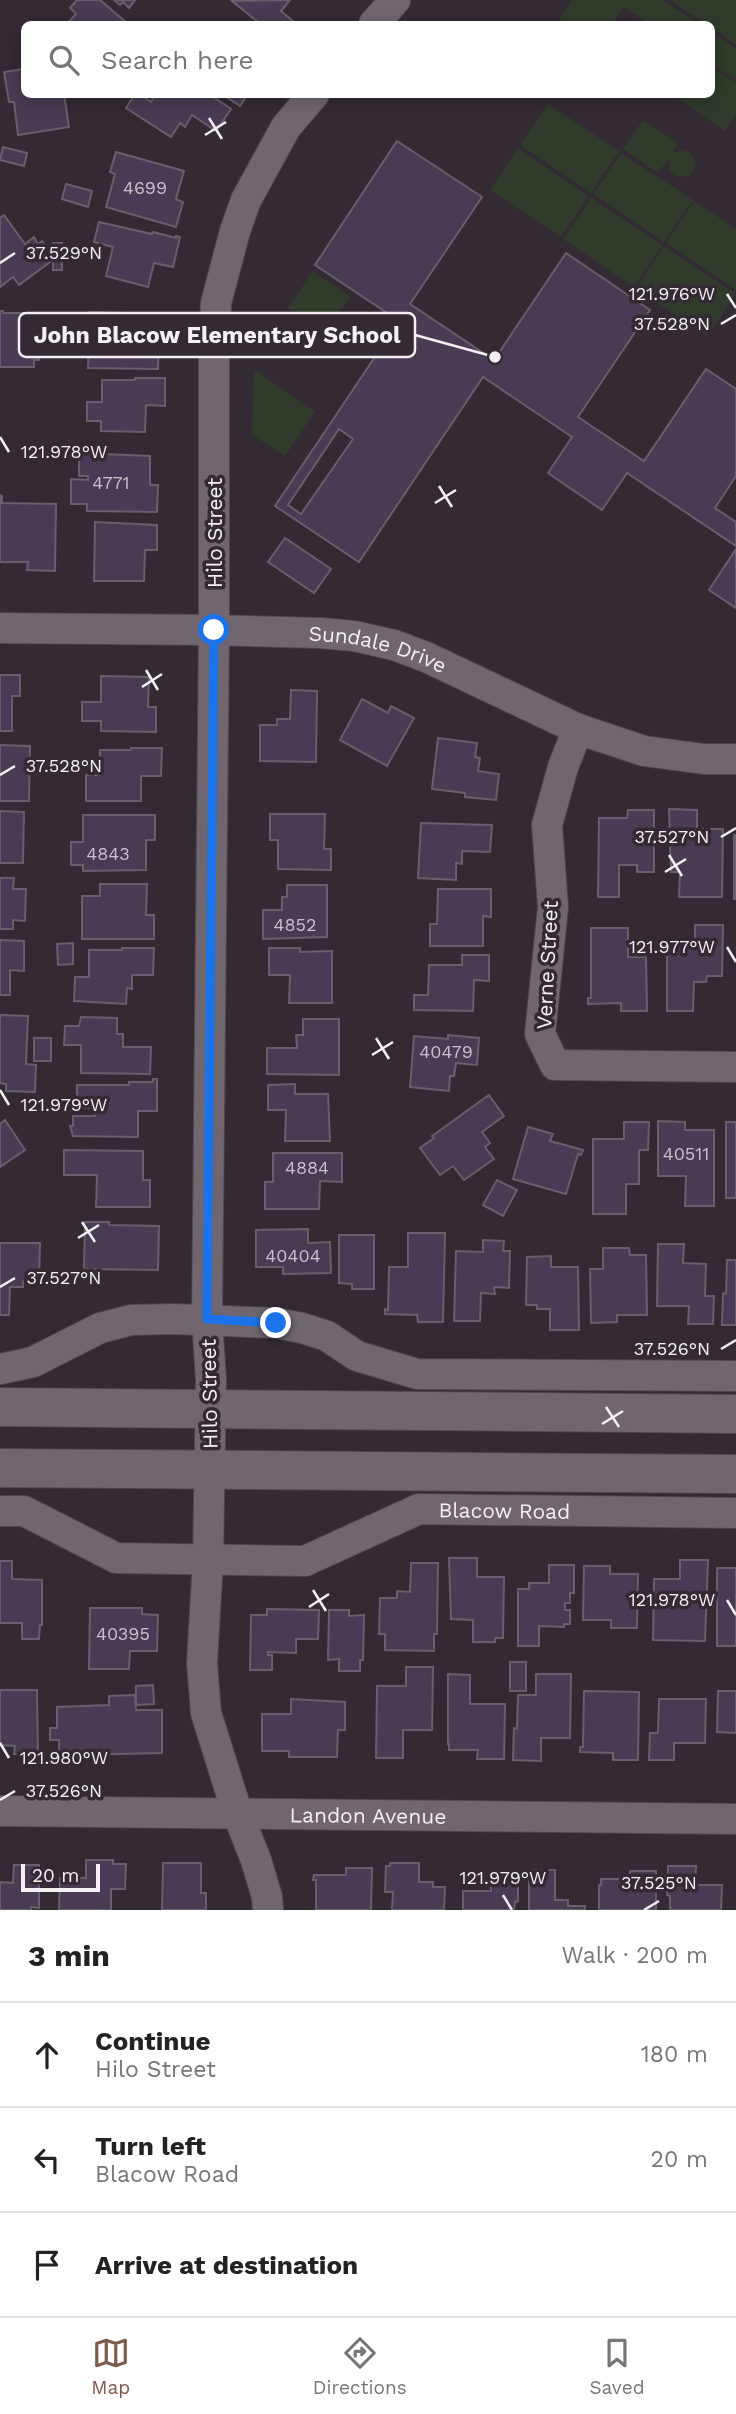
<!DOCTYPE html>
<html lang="en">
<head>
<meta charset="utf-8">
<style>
  body { margin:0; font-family:"Work Sans",sans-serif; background:#f2f2f2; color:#222 }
  .scale { position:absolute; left:21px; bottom:18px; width:79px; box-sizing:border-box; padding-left:7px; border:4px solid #f4eff5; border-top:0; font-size:19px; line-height:24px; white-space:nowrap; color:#f4eff5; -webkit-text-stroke:5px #332a33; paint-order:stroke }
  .stop { position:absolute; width:21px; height:21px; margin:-16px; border:5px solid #1a73e8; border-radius:50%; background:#fff }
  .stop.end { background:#1a73e8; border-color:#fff; box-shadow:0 2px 7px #0008 }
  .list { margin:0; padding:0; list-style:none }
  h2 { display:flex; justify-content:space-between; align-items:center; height:91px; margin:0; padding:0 28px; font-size:30px }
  h2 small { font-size:23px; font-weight:400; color:#767676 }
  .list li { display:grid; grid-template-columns:46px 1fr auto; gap:21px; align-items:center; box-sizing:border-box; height:105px; padding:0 28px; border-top:2px solid #e0e0e0 }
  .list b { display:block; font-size:26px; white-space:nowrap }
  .list p { margin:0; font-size:23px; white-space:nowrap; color:#767676 }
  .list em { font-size:23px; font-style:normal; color:#767676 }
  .icon { flex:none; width:38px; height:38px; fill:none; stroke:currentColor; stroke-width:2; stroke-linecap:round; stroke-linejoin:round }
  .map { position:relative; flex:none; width:736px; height:1910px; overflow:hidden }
  .search { position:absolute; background:#fff; box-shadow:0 4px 18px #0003; left:21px; right:21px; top:21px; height:77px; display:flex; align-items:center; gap:18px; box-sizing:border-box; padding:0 24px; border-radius:10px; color:#767676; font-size:26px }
  .sheet { height:406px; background:#fff }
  nav { display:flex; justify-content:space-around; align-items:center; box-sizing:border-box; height:98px; border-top:2px solid #e0e0e0; background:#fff; font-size:19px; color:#767676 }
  nav a { display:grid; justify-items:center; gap:4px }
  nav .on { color:#7f5b4a }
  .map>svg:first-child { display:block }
  .green { fill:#303b2c }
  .building { fill:#483b53; stroke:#66606c; stroke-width:2; fill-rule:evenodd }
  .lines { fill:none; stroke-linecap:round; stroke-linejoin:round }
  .minor-casing { stroke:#4e474f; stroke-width:32 }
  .secondary-casing { stroke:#4e474f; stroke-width:40 }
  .minor { stroke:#706670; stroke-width:30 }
  .secondary { stroke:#706670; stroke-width:38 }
  .route { stroke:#1a73e8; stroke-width:9 }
  .ticks { fill:none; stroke:#f4eff5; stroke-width:2.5 }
  .labels { text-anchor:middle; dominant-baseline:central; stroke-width:7; stroke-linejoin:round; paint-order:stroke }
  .number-label { font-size:18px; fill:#c9c2cc }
  .street-label { font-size:21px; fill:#f4eff5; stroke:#332a33 }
  .ticks-label { font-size:18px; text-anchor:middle; fill:#f4eff5; stroke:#332a33; stroke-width:7; stroke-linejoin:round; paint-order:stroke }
  .leader { fill:none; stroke:#f4eff5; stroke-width:2.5 }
  .callout-dot { fill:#f4eff5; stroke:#332a33; stroke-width:2.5 }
  .callout { fill:#332a33; stroke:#f4eff5; stroke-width:2.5 }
  .callout-label { font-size:23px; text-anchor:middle; font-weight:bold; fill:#f4eff5 }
</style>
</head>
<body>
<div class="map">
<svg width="736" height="1910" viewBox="0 0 736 1910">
  <rect width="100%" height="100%" fill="#332a33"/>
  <g class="green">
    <path d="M572 0H663L700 24H650L624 7 612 24H567L559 19Z"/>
    <path d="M670 0H736V45L712 28V24H706Z"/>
    <path d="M712 32 736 48V81L712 65Z"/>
    <path d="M712 67 736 83V115L725 131 675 97 677 95 712 94Z"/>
    <path d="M548 104 619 151 591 193 520 145Z"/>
    <path d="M643 120 678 143 672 153 684 150 693 155 696 166 690 175C675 181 667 172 669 158L658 173 623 149Z"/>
    <path d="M518 148 589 196 561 237 490 190Z"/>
    <path d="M621 153 693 200 664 242 593 194Z"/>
    <path d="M591 198 663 245 634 287 563 239Z"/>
    <path d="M694 201 736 229V290L666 243Z"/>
    <path d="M664 246 736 294 707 336 636 288Z"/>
    <path d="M313 271 350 296 325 332 288 308Z"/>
    <path d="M254 369 315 412 285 456 252 435Z"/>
  </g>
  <g class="building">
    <path d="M77 0H100L128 24H67L76 14 70 8Z"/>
    <path d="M114 0H135L129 8 123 2 120 5Z"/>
    <path d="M290 0 281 11 296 24H256L258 22 232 1Z"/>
    <path d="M24 69V94H64L69 127 18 135 14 102H9L4 72Z"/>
    <path d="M135 94H140L151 102 155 94H209L231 109 216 131 192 115 185 127 180 123 171 137 126 108Z"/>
    <path d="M222 94H248L240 106Z"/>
    <path d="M397 141 482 197 410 304 494 360 566 253 650 310 578 417 644 461 706 369 736 389V476L715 508 736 522V546L627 473 602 510 548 473 572 437 483 377 359 562 275 506 399 321 315 265ZM339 429 353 439 301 514 288 505Z"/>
    <path d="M3 147 27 153 24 166 0 160Z"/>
    <path d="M116 152 184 171 176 199 183 202 176 227 106 207 115 174 110 172Z"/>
    <path d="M66 184 92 191 88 207 62 199Z"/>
    <path d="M4 215 25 244 34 237 38 244 42 241 47 247 42 251 50 262 19 285 13 277 0 287V218Z"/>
    <path d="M99 222 152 234 153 232 176 238V236L180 237 173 267 154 263 148 287 106 276 113 247 94 242Z"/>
    <rect x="53" y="243" width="9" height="27"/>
    <path d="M0 311H3V313H34L35 338H39V360H34V367H0Z"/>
    <path d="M89 312 125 313V329H131V341L159 342 158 369 88 368 89 342H73V320L89 321Z"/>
    <path d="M135 378H165V406L146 405 145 432 101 431V421H87V402H102V380H135Z"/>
    <path d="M79 453 150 456V485H158L157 512 87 511V504H71V479L88 480V476H79Z"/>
    <path d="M0 495 2 496V503L56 504 55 571 27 570 28 562H0Z"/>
    <path d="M95 522 157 525V550H145L144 581H94Z"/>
    <path d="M285 538 331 569 314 593 268 562Z"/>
    <path d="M736 549V608L709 590Z"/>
    <path d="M0 675H20V696H12V731H0Z"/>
    <path d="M101 676 149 677 148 707H156V732L101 731V721H82V702H101Z"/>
    <path d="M291 690 317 691 316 762 260 761V725H277V719H290Z"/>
    <path d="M362 699 388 713 391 706 414 718 387 766 340 740Z"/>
    <path d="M438 738 477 743 475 757 480 758 478 771 499 774 496 800 465 797V793L432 789Z"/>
    <path d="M0 745 30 746 29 801H0Z"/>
    <path d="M131 748H162L161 776H141V801H86V775H100V750H131Z"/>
    <path d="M669 809 697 810V829H723L722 897H679L680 872H671Z"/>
    <path d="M628 810H654V872H637V865H619V897H598L599 818H627Z"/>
    <path d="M0 811 24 812 23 863H0Z"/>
    <path d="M270 814H325L324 849H331V870L278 869V840H270Z"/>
    <path d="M83 815H155V840H146V870L83 871V865H71V842H83Z"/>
    <path d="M421 823 492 825 490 852 462 851V864L456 863V880L418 878Z"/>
    <rect x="734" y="835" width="2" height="64"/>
    <path d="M0 878H14L13 889H26L25 921 13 920V929H0Z"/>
    <path d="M100 884H147L146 915H154V939H82V896H100Z"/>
    <path d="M287 885H327V937L263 939V910H282V897H287Z"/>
    <path d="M438 889H491V917L483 916V946H430V924H437Z"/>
    <path d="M695 925H723L722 976H707L706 982H694L693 1011H667V940H695Z"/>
    <path d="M591 928H628V957H646L647 1011H621V1003L588 1004V998H591Z"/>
    <path d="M0 940 24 941V971L10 970V995H0Z"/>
    <path d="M73 943V964L58 965 57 944Z"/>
    <path d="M122 948H154L153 975H132V989L127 988 126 1004 74 1001 75 977H89V950H122Z"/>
    <path d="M269 948H300V952L332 951V1003H289L290 975H269Z"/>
    <path d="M462 955H489V981L474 980 473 1011 414 1010V995H428L429 965H462Z"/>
    <path d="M0 1015 28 1016 26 1064 36 1065 35 1092 6 1091V1084L0 1083Z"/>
    <path d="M81 1017 117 1018V1034H123V1047H151L150 1074 81 1073V1045H64L65 1026H79Z"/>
    <path d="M303 1019H339V1075L267 1074V1048H297L296 1035H303Z"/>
    <path d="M448 1035 479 1038 477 1065 456 1063 454 1076H450L449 1091 410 1087 414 1036 448 1039Z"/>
    <rect x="34" y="1038" width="17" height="23"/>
    <path d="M153 1079H157V1111H138V1137L73 1136 70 1126H73V1116H95V1108H77V1085H129V1082H153Z"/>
    <path d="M295 1084V1094H328L330 1141H285L286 1110H268V1085Z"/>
    <path d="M489 1095 504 1116 482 1132 490 1143 485 1147 494 1159 464 1180 453 1166 440 1175 420 1148 434 1138 432 1136Z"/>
    <path d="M5 1120 25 1150 0 1167V1124Z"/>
    <path d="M658 1121 685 1122V1130H714V1206H685L686 1176H658Z"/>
    <path d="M624 1122H649L648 1150H639V1184H626V1214H593V1139H624Z"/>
    <rect x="726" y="1122" width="10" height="76"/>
    <path d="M528 1127 553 1134 550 1141 583 1150 581 1155 578 1154 566 1194 513 1179Z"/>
    <path d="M64 1150 143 1151V1180H150V1207H96L97 1175H64Z"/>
    <path d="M273 1153H342V1182L320 1181 319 1209H265V1182H273Z"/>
    <path d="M497 1180 517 1190 503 1216 483 1205Z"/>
    <path d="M85 1222H109V1225L159 1226 158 1270 84 1269Z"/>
    <path d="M308 1229V1243L330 1242 331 1273 283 1274V1267H256V1230Z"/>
    <path d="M408 1233H445L443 1322H418L417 1315 385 1314V1309L388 1310 389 1267H408Z"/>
    <path d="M339 1235H374V1289H352V1284L339 1283Z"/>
    <path d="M483 1240 504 1241 503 1251H510L509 1288 494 1287 495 1294 481 1293 480 1321H454L456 1251 483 1252Z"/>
    <path d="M0 1243H40L39 1281H23V1287H10L9 1315H0Z"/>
    <path d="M658 1244H684L683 1263 706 1264 705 1296H714L713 1324H688L689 1306H657Z"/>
    <path d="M603 1248H629L630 1255H646L647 1315H617V1322L591 1323 590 1269H603Z"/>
    <path d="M551 1256V1267H578L579 1330H550V1309H537V1305H526L527 1257Z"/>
    <path d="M727 1260H736V1325H722L723 1293 726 1294Z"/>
    <path d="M449 1558H477V1577H504L503 1638H495V1642H473V1620L451 1619Z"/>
    <path d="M680 1560H708L705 1641 653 1640 654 1579H680Z"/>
    <path d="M0 1561H12V1579L42 1580V1625H40L39 1639H22V1623H0Z"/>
    <path d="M411 1563H438L437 1634H434V1651L385 1650V1634H379L380 1598H397V1591L410 1592Z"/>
    <path d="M549 1565H574V1593H570V1603H565V1610H570V1624H564V1627L539 1626V1646H518V1589H529V1583H549Z"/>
    <path d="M584 1566H610V1574H638L637 1628H611V1620H583Z"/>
    <rect x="717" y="1568" width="19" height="78"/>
    <path d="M90 1608H142V1614L158 1615 157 1651H130L129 1669H89Z"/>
    <path d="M267 1609 319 1610 318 1639H296V1653L268 1652V1655H272V1670H250L251 1615H267Z"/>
    <path d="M329 1610H349V1616L364 1615 363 1660H360V1671H339V1659L328 1660Z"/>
    <rect x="510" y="1662" width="16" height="29"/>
    <path d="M406 1667H433L432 1730H403V1758H376L377 1686H406Z"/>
    <path d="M448 1674 470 1675V1704H505L504 1759H477L478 1750H449V1744H448Z"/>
    <path d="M536 1674H571L570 1738H541V1761L513 1760 514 1728 517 1729 518 1695H536Z"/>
    <path d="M153 1685 154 1704 136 1705V1686Z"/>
    <path d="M0 1690H37L38 1754H14L15 1746 0 1745Z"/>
    <path d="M584 1691 639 1692 638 1760H613V1753L580 1752V1747H583Z"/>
    <path d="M718 1691H736V1733L717 1732Z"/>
    <path d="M135 1695 136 1710H162V1753L72 1755V1753H59V1740H50V1728H57V1707L109 1705V1696Z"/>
    <path d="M291 1699 345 1702V1730H338L337 1757H289V1751H262V1714H291Z"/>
    <path d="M659 1699H706L705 1743H674V1760H649L650 1733H658Z"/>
    <path d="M86 1860H113V1864H126L125 1889H111V1910H59L60 1878H86Z"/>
    <path d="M163 1863H201V1893H206V1910H162Z"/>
    <path d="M390 1863H419V1882H433V1887H445L444 1910H392L393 1892H385L386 1866H390Z"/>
    <path d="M14 1865H39V1908L31 1907V1910H0V1882L13 1883Z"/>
    <path d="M668 1866H696L695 1885H722L721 1910H670V1896L667 1895Z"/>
    <path d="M346 1868H372L371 1910H316V1880H313L314 1875H346Z"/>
    <path d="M529 1870H555V1900H568V1906H585V1910H529Z"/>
    <path d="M491 1871H518V1901L515 1902 514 1910H463V1891H491Z"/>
    <path d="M630 1871H656V1910H599V1885H601V1879H630Z"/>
  </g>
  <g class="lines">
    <g class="minor-casing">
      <g id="minor">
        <path d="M374 24 395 0"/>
        <path id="s1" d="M0 628 214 630 320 633 354 636 394 645 426 657 578 729 644 751 704 759H736"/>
        <path d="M578 729 563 767 547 825 553 907 540 1034 555 1065 736 1067"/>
        <path d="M0 1369 33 1362 100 1328 131 1320 173 1319 276 1323 302 1328 327 1336 357 1356 417 1374 736 1376"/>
        <path id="s2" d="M0 1511H24L116 1558 305 1561 419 1509 736 1513"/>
        <path id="s3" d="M0 1811 736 1819"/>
        <path d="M268 1910 267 1897 256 1860 237 1812 206 1713 202 1663 208 1560 211 1380 207 1319 214 630V353L216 303 235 231 246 200 286 127 314 94"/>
      </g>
    </g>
    <g class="secondary-casing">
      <g id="secondary">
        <path d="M0 1407 736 1414"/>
        <path d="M0 1468 736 1474"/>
      </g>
    </g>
    <use href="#minor" class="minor"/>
    <use href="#secondary" class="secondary"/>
  </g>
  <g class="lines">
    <path class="route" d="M214 630 207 1319 276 1323"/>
  </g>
  <path class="ticks" d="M209 118 222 139M205 135 226 122M0 263 15 253M727 294 736 308M721 324 736 315M0 437 9 452M439 486 452 507M435 503 456 490M146 670 158 690M142 687 162 674M0 775 15 766M721 837 736 828M669 855 682 876M665 872 686 859M727 947 736 962M376 1038 389 1059M372 1055 393 1042M0 1090 9 1105M82 1222 95 1242M78 1238 99 1225M0 1287 15 1278M721 1349 736 1340M606 1407 619 1427M602 1424 623 1411M313 1590 326 1611M727 1600 736 1615M309 1607 329 1594M0 1743 9 1758M0 1800 15 1791M503 1895 512 1910M644 1910 659 1901"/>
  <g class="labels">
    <g class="number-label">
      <text x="145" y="187">4699</text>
      <text x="111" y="482">4771</text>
      <text x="108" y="853">4843</text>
      <text x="295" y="924">4852</text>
      <text x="446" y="1051">40479</text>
      <text x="686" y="1153">40511</text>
      <text x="307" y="1167">4884</text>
      <text x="293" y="1255">40404</text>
      <text x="123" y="1633">40395</text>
    </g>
    <g class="street-label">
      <text transform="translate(214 533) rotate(-90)">Hilo Street</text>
      <text stroke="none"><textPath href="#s1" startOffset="380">Sundale Drive</textPath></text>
      <text transform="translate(547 965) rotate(-87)">Verne Street</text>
      <text transform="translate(209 1394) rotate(-91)">Hilo Street</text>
      <text stroke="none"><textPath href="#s2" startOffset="527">Blacow Road</textPath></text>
      <text stroke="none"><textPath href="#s3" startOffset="368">Landon Avenue</textPath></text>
    </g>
  </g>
  <g class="ticks-label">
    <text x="64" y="259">37.529°N</text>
    <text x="672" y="300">121.976°W</text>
    <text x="672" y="330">37.528°N</text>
    <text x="64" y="458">121.978°W</text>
    <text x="64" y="772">37.528°N</text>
    <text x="672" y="843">37.527°N</text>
    <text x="672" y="953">121.977°W</text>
    <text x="64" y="1111">121.979°W</text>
    <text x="64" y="1284">37.527°N</text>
    <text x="672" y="1355">37.526°N</text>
    <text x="672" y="1606">121.978°W</text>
    <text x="64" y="1764">121.980°W</text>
    <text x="64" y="1797">37.526°N</text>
    <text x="503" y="1884">121.979°W</text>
    <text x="659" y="1889">37.525°N</text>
  </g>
  <path class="leader" d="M495 357L415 335"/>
  <circle class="callout-dot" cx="495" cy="357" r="7"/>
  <rect class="callout" x="19" y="313" width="396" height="44" rx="7"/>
  <g class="callout-label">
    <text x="217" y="343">John Blacow Elementary School</text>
  </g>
</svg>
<div class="scale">20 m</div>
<div class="stop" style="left:214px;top:630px"></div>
<div class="stop end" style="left:276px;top:1323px"></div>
<div class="search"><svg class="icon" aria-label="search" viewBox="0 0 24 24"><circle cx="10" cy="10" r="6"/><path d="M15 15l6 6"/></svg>Search here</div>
</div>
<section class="sheet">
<h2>3 min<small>Walk · 200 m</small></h2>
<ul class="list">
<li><svg class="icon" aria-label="ahead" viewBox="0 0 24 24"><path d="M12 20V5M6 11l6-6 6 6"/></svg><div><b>Continue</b><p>Hilo Street</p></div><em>180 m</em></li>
<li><svg class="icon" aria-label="left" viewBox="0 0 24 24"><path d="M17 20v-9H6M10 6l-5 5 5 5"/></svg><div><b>Turn left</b><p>Blacow Road</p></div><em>20 m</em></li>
<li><svg class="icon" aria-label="arrive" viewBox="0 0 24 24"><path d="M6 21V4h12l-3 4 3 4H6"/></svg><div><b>Arrive at destination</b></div></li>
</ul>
</section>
<nav>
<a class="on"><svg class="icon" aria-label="map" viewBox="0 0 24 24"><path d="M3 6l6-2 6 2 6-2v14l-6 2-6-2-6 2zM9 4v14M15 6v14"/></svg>Map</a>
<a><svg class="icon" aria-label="directions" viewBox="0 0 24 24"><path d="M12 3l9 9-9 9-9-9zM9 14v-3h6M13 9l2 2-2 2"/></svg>Directions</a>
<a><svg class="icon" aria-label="saved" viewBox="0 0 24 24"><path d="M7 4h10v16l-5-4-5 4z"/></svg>Saved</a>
</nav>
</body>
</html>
